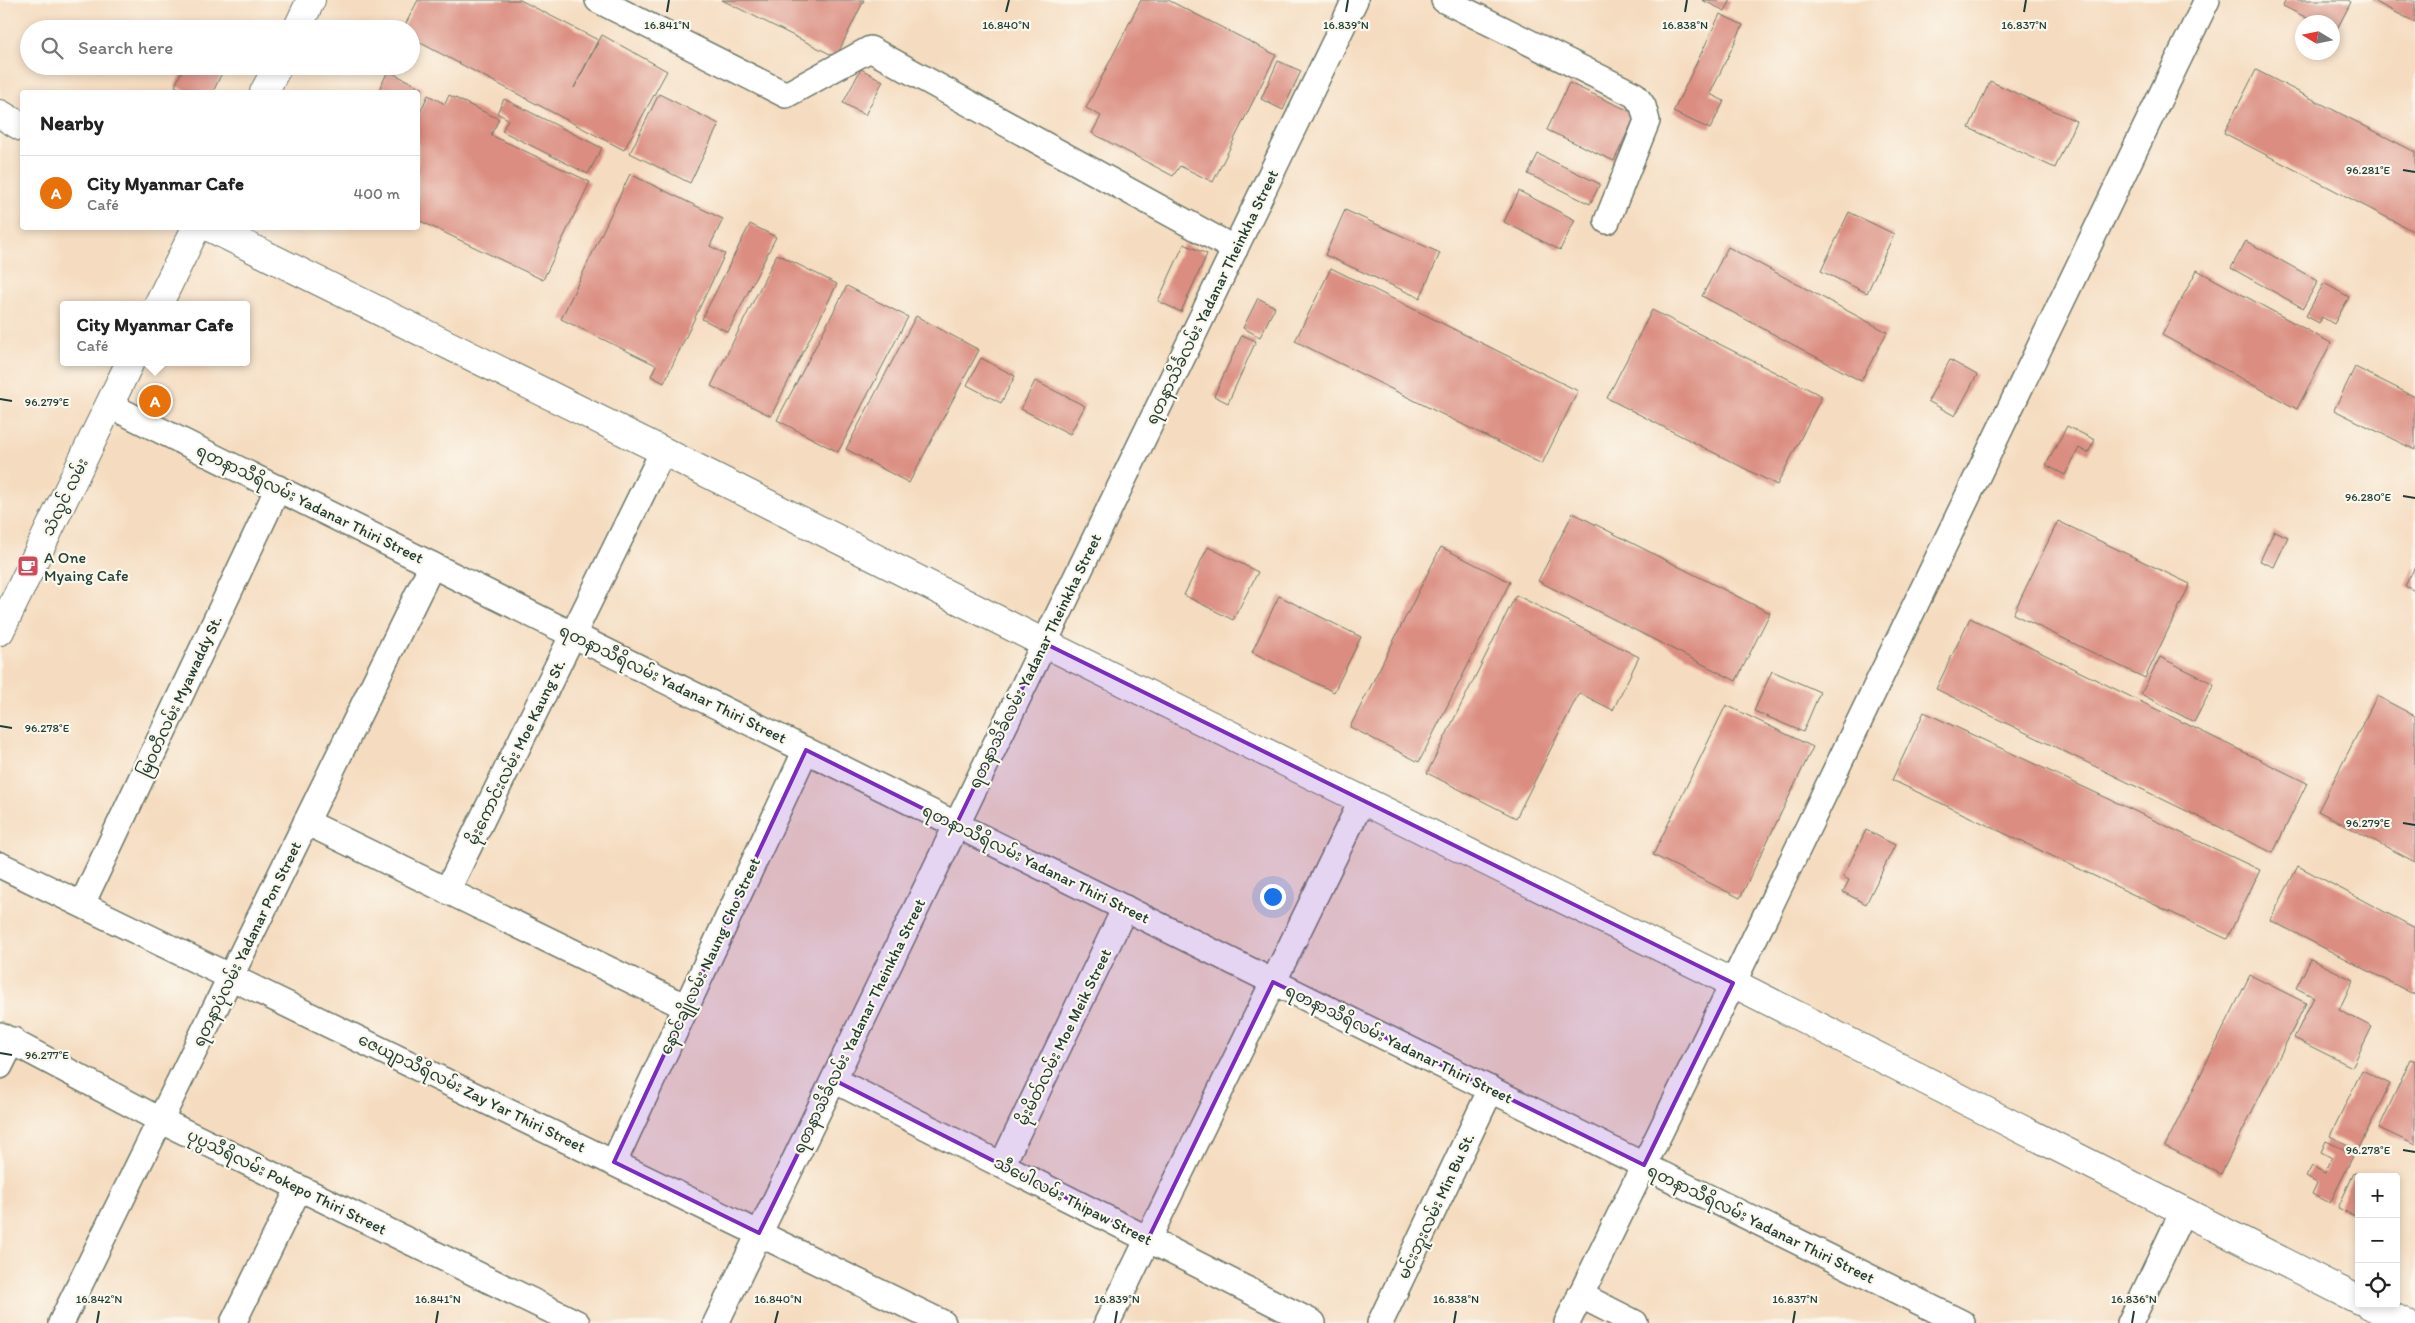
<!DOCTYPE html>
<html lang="en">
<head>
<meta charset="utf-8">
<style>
  body { margin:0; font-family:Itim,"Noto Sans Myanmar",sans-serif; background:#f2f2f2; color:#222 }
  .controls { position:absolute; right:15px; bottom:15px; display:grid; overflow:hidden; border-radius:5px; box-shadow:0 2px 8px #0003 }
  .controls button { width:45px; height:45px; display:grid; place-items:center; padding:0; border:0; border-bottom:1px solid #e0e0e0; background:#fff; color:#222; font:25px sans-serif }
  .compass { position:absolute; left:2295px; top:15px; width:45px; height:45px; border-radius:50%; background:#fff; box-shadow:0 2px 8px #0003; rotate:280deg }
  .you { position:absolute; left:1272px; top:896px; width:18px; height:18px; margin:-12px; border:4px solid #fff; border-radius:50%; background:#1a73e8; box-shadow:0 0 0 8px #1a73e833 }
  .badge { display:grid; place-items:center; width:32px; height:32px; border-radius:50%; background:#d1495b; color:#fff; font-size:16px; font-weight:700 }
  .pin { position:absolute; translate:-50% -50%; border:2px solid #fff; box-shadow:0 1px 5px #0006 }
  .popup { position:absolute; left:60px; top:301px; width:190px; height:65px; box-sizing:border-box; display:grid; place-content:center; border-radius:5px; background:#fff; filter:drop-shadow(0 1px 4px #0005); font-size:16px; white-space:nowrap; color:#767676 }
  .popup b { font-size:19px; color:#222 }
  .popup::after { content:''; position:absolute; left:50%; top:100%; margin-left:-10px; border:10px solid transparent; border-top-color:#fff }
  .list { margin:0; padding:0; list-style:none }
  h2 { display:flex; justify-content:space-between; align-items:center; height:65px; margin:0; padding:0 20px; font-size:21px }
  h2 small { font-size:16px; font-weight:400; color:#767676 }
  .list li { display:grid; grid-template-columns:32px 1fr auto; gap:15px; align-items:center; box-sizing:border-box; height:75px; padding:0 20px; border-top:1px solid #e0e0e0 }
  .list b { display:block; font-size:19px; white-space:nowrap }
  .list p { margin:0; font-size:16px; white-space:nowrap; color:#767676 }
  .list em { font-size:16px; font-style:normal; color:#767676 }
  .icon { flex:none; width:28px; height:28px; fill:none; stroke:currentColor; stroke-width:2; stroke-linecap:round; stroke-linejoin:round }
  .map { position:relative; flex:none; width:2415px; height:1323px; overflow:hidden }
  .search { position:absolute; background:#fff; box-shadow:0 2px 8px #0003; left:20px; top:20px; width:400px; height:55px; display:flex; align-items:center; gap:12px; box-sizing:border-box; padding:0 18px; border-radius:28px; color:#767676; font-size:19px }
  .panel { position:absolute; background:#fff; box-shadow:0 2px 8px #0003; left:20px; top:90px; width:400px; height:140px; border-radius:5px }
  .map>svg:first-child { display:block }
  .building { fill:#db8d81 }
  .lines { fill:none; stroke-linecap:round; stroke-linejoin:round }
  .minor-casing { stroke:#6a7565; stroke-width:28 }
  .tertiary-casing { stroke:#6a7565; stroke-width:30 }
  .minor { stroke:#fff; stroke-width:25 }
  .tertiary { stroke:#fff; stroke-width:28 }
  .marked { fill:#7b2cbf; fill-opacity:0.2; stroke:#7b2cbf; stroke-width:4; stroke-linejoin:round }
  .ticks { fill:none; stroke:#1f3d34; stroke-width:2 }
  .labels { text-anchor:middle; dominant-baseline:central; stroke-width:4.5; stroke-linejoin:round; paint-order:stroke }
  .street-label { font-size:16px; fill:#1f3d34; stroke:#fbf7ec }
  .poi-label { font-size:16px; fill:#1f3d34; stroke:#fbf7ec; text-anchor:start }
  .ticks-label { font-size:12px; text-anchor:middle; fill:#1f3d34; stroke:#fbf7ec; stroke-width:4.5; stroke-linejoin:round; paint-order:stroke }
</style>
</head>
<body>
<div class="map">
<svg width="2415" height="1323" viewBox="0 0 2415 1323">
  <rect width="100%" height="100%" fill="#fbf7ec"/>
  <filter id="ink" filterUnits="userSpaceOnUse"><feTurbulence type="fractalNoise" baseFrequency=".02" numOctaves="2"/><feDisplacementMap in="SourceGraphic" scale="10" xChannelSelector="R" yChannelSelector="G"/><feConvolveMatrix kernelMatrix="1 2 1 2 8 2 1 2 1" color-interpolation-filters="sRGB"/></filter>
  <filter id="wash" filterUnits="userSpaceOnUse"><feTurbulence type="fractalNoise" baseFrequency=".0096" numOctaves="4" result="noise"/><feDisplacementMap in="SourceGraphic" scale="20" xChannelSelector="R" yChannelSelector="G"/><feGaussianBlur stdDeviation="1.12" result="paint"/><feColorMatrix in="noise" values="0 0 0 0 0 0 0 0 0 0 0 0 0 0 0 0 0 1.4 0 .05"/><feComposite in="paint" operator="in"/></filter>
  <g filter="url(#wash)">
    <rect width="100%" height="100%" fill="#f5dcc0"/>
    <g id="blocks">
      <g class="building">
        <path d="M418 0H520L598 40 574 88 602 35 667 71 624 150 411 38V29H403Z"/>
        <path d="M722 0H864L836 57Z"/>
        <path d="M1141 0H1168L1276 55 1213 182 1180 166 1173 176 1092 133 1101 116 1086 108Z"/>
        <path d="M1702 0H1731L1725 11Z"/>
        <path d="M2286 0H2348L2351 2 2335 33 2332 31V22H2315L2283 6Z"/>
        <path d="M2371 0H2415V22Z"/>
        <path d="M1720 14 1743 25 1710 94 1724 101 1710 129 1673 112Z"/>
        <path d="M1278 61 1301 71 1283 110 1261 99Z"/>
        <path d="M184 66H225L213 92H189L175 86Z"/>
        <path d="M861 69 883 81 865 115 843 103Z"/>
        <path d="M2256 70 2415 152V232L2224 133Z"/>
        <path d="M388 71 422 88 418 98V92H378Z"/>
        <path d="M1990 81 2076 121 2055 168 1969 128Z"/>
        <path d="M1569 83 1636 114 1614 161 1547 130Z"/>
        <path d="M659 94 719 124 690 183 630 153Z"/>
        <path d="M428 95 445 104 449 95 499 119 491 135 590 182 543 280 418 220V117Z"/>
        <path d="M504 99 602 148 588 174 502 131 508 119 497 113Z"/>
        <path d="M1538 154 1600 184 1590 204 1528 174Z"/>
        <path d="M630 174 723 219 710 246 725 254 664 383 651 376 656 365 561 319Z"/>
        <path d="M1519 191 1575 220 1560 250 1504 222Z"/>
        <path d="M1345 210 1440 253 1420 298 1325 255Z"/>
        <path d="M1849 212 1894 234 1867 293 1821 271Z"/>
        <path d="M750 224 776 237 728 332 702 319Z"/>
        <path d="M2246 241 2318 281 2303 308 2231 268Z"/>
        <path d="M1184 244 1207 254 1181 312 1158 301Z"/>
        <path d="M1728 247 1887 332 1861 381 1702 296Z"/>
        <path d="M777 254 837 284 771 416 711 386Z"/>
        <path d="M1331 268 1578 391 1542 464 1295 341Z"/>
        <path d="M2197 270 2331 343 2297 409 2162 335Z"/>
        <path d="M2324 283 2349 297 2334 324 2322 317 2319 323 2306 316Z"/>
        <path d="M847 286 908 317 838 452 777 420Z"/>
        <path d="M1258 298 1275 307 1260 337 1243 328Z"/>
        <path d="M1652 310 1822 396 1777 485 1607 398Z"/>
        <path d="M916 316 979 350 909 483 846 449Z"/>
        <path d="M1242 335 1256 341 1228 403 1214 396Z"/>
        <path d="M981 358 1015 376 1001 403 967 385Z"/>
        <path d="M1950 360 1977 375 1955 416 1928 401Z"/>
        <path d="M2355 367 2415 397V450L2334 410Z"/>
        <path d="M1035 381 1085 406 1070 434 1021 409Z"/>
        <path d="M2067 426 2095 440 2088 453 2079 448 2065 475 2046 465Z"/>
        <path d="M1573 513 1770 613 1736 681 1538 581Z"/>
        <path d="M2058 521 2190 584 2145 678 2013 614Z"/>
        <path d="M2274 531 2288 537 2274 567 2260 561Z"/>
        <path d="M1208 547 1258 572 1233 620 1184 595Z"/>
        <path d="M1441 547 1510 582 1419 762 1350 727Z"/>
        <path d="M2415 567V591L2405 586Z"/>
        <path d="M1516 595 1639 657 1613 710 1579 693 1516 818 1427 773Z"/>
        <path d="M1279 596 1361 637 1334 692 1252 652Z"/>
        <path d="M1970 618 2307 783 2273 853 1936 689Z"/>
        <path d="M2160 657 2214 684 2194 722 2141 694Z"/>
        <path d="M1772 671 1820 692 1803 732 1754 711Z"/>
        <path d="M2377 696 2415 716V862L2318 811Z"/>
        <path d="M1726 705 1813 747 1740 898 1653 855Z"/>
        <path d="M1924 712 2260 870 2227 939 1892 780Z"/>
        <path d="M1866 830 1895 845 1866 904 1843 892 1849 880 1843 877Z"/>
        <path d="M2298 866 2415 928V995L2270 920Z"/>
        <path d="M2311 959 2353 980 2339 1010 2372 1027 2352 1067 2294 1038 2314 997 2296 988Z"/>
        <path d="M2250 975 2306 1003 2221 1174 2165 1146Z"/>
        <path d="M2411 1059 2415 1061V1145L2379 1128Z"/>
        <path d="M2362 1070 2390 1084 2358 1150 2330 1136Z"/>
        <path d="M2326 1141 2354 1154 2330 1203 2312 1194 2317 1183 2306 1177 2312 1166 2325 1173 2332 1158 2321 1152Z"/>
        <path d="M2354 1173 2362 1177H2359V1218L2338 1208Z"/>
      </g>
    </g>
  </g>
  <g filter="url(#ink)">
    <use href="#blocks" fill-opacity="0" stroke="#6a7565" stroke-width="1"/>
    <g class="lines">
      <g class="minor-casing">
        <g id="minor">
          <path d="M598 0 786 95 870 49 1235 249"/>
          <path d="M1444 0 1635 95 1643 106 1647 121 1607 221"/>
          <path d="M109 405 1962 1323"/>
          <path d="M306 822 686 1007"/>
          <path d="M0 865 943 1323"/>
          <path d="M447 891 663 451"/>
          <path d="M82 904 278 488"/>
          <path d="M0 1035 160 1120 577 1323"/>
          <path d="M0 1066 13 1040"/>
          <path d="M834 1080 1313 1323"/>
          <path d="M614 1162 806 750"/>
          <path d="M1002 1165 1125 908"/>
          <path d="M1580 1295 1635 1323"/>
          <path d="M61 1323 432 565"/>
          <path d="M233 1323 299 1188"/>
          <path d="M716 1323 1355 0"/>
          <path d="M1107 1323 1362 800"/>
          <path d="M1380 1323 1491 1089"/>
          <path d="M1567 1323 1733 983 2207 0"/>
          <path d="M2130 1323 2183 1211"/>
        </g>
      </g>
      <g class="tertiary-casing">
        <g id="tertiary">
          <path d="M297 29 311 0"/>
          <path d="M264 92 278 66"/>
          <path d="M0 114 22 127"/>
          <path d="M211 228 663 451 1044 643 1733 983 2359 1300"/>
          <path d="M158 305 196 228"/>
          <path d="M0 631 130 362"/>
          <path d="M2368 1304 2405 1323"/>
        </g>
      </g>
      <use href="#minor" class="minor"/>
      <use href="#tertiary" class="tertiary"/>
    </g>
  </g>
  <path class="marked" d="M1044 643 1733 983 1644 1165 1273 982 1148 1239 834 1080 759 1233 614 1162 806 750 956 825Z"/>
  <path class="ticks" d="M667 12 669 0M1006 12 1009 0M1346 12 1348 0M1685 12 1687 0M2024 12 2026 0M2403 170 2415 172M0 399 12 401M2403 496 2415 498M0 726 12 728M2403 823 2415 825M0 1053 12 1055M2403 1150 2415 1152M97 1323 99 1311M436 1323 438 1311M775 1323 778 1311M1115 1323 1117 1311M1454 1323 1456 1311M1793 1323 1795 1311M2132 1323 2134 1311"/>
  <defs>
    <g id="cafe-square" transform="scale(1.125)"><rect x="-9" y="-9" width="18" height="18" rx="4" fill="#d1495b" stroke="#fbf7ec"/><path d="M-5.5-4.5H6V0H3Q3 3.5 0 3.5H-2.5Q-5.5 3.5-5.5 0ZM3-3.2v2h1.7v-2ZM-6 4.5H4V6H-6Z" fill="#fff"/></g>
  </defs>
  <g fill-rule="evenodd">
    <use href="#cafe-square" x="28" y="566"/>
  </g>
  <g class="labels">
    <g class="street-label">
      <text transform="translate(1212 297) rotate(-64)">ရတနာသိင်္ခလမ်း Yadanar Theinkha Street</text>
      <text transform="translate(65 497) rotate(-64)">သံလွင် လမ်း</text>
      <text transform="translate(310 504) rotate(26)">ရတနာသီရိလမ်း Yadanar Thiri Street</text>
      <text transform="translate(1035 661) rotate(-64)">ရတနာသိင်္ခလမ်း Yadanar Theinkha Street</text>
      <text transform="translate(673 684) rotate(26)">ရတနာသီရိလမ်း Yadanar Thiri Street</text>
      <text transform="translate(180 696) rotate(-65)">မြဝတီလမ်း Myawaddy St.</text>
      <text transform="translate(516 752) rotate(-64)">မိုးကောင်းလမ်း Moe Kaung St.</text>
      <text transform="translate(1036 864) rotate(26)">ရတနာသီရိလမ်း Yadanar Thiri Street</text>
      <text transform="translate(247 944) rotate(-64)">ရတနာပုံလမ်း Yadanar Pon Street</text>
      <text transform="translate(710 956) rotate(-65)">နောင်ချိုလမ်း Naung Cho Street</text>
      <text transform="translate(859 1026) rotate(-64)">ရတနာသိင်္ခလမ်း Yadanar Theinkha Street</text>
      <text transform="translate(1064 1037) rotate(-64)">မိုးမိတ်လမ်း Moe Meik Street</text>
      <text transform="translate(1399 1044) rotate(26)">ရတနာသီရိလမ်း Yadanar Thiri Street</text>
      <text transform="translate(472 1093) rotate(26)">ဇေယျာသီရိလမ်း Zay Yar Thiri Street</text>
      <text transform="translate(287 1182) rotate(26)">ပုပ္ပသီရိလမ်း Pokepo Thiri Street</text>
      <text transform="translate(1073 1201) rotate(27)">သီပေါလမ်း Thipaw Street</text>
      <text transform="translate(1436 1206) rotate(-65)">မင်းဘူးလမ်း Min Bu St.</text>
      <text transform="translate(1761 1224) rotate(26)">ရတနာသီရိလမ်း Yadanar Thiri Street</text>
    </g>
    <g class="poi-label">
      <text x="44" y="557">A One<tspan x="44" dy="18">Myaing Cafe</tspan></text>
    </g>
  </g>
  <g class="ticks-label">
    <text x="667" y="29">16.841°N</text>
    <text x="1006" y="29">16.840°N</text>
    <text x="1346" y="29">16.839°N</text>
    <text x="1685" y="29">16.838°N</text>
    <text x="2024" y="29">16.837°N</text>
    <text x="2368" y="174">96.281°E</text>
    <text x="47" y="406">96.279°E</text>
    <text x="2368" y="501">96.280°E</text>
    <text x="47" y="732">96.278°E</text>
    <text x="2368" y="827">96.279°E</text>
    <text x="47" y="1059">96.277°E</text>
    <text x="2368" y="1154">96.278°E</text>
    <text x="99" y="1303">16.842°N</text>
    <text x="438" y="1303">16.841°N</text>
    <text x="778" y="1303">16.840°N</text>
    <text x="1117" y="1303">16.839°N</text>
    <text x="1456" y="1303">16.838°N</text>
    <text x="1795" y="1303">16.837°N</text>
    <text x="2134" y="1303">16.836°N</text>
  </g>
</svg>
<div class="controls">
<button>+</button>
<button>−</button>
<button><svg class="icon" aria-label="locate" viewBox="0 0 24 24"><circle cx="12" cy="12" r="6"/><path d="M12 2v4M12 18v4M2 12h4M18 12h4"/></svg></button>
</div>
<svg class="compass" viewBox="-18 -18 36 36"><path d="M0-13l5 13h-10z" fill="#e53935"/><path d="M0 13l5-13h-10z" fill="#767676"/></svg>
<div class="you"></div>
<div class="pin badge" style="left:155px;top:401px;background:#e8710a">A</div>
<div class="popup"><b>City Myanmar Cafe</b>Café</div>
<div class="search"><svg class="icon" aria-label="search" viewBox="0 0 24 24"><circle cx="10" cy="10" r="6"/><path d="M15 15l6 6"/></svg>Search here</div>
<section class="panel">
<h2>Nearby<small></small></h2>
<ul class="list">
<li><span class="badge" style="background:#e8710a">A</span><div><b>City Myanmar Cafe</b><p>Café</p></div><em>400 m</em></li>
</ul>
</section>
</div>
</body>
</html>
